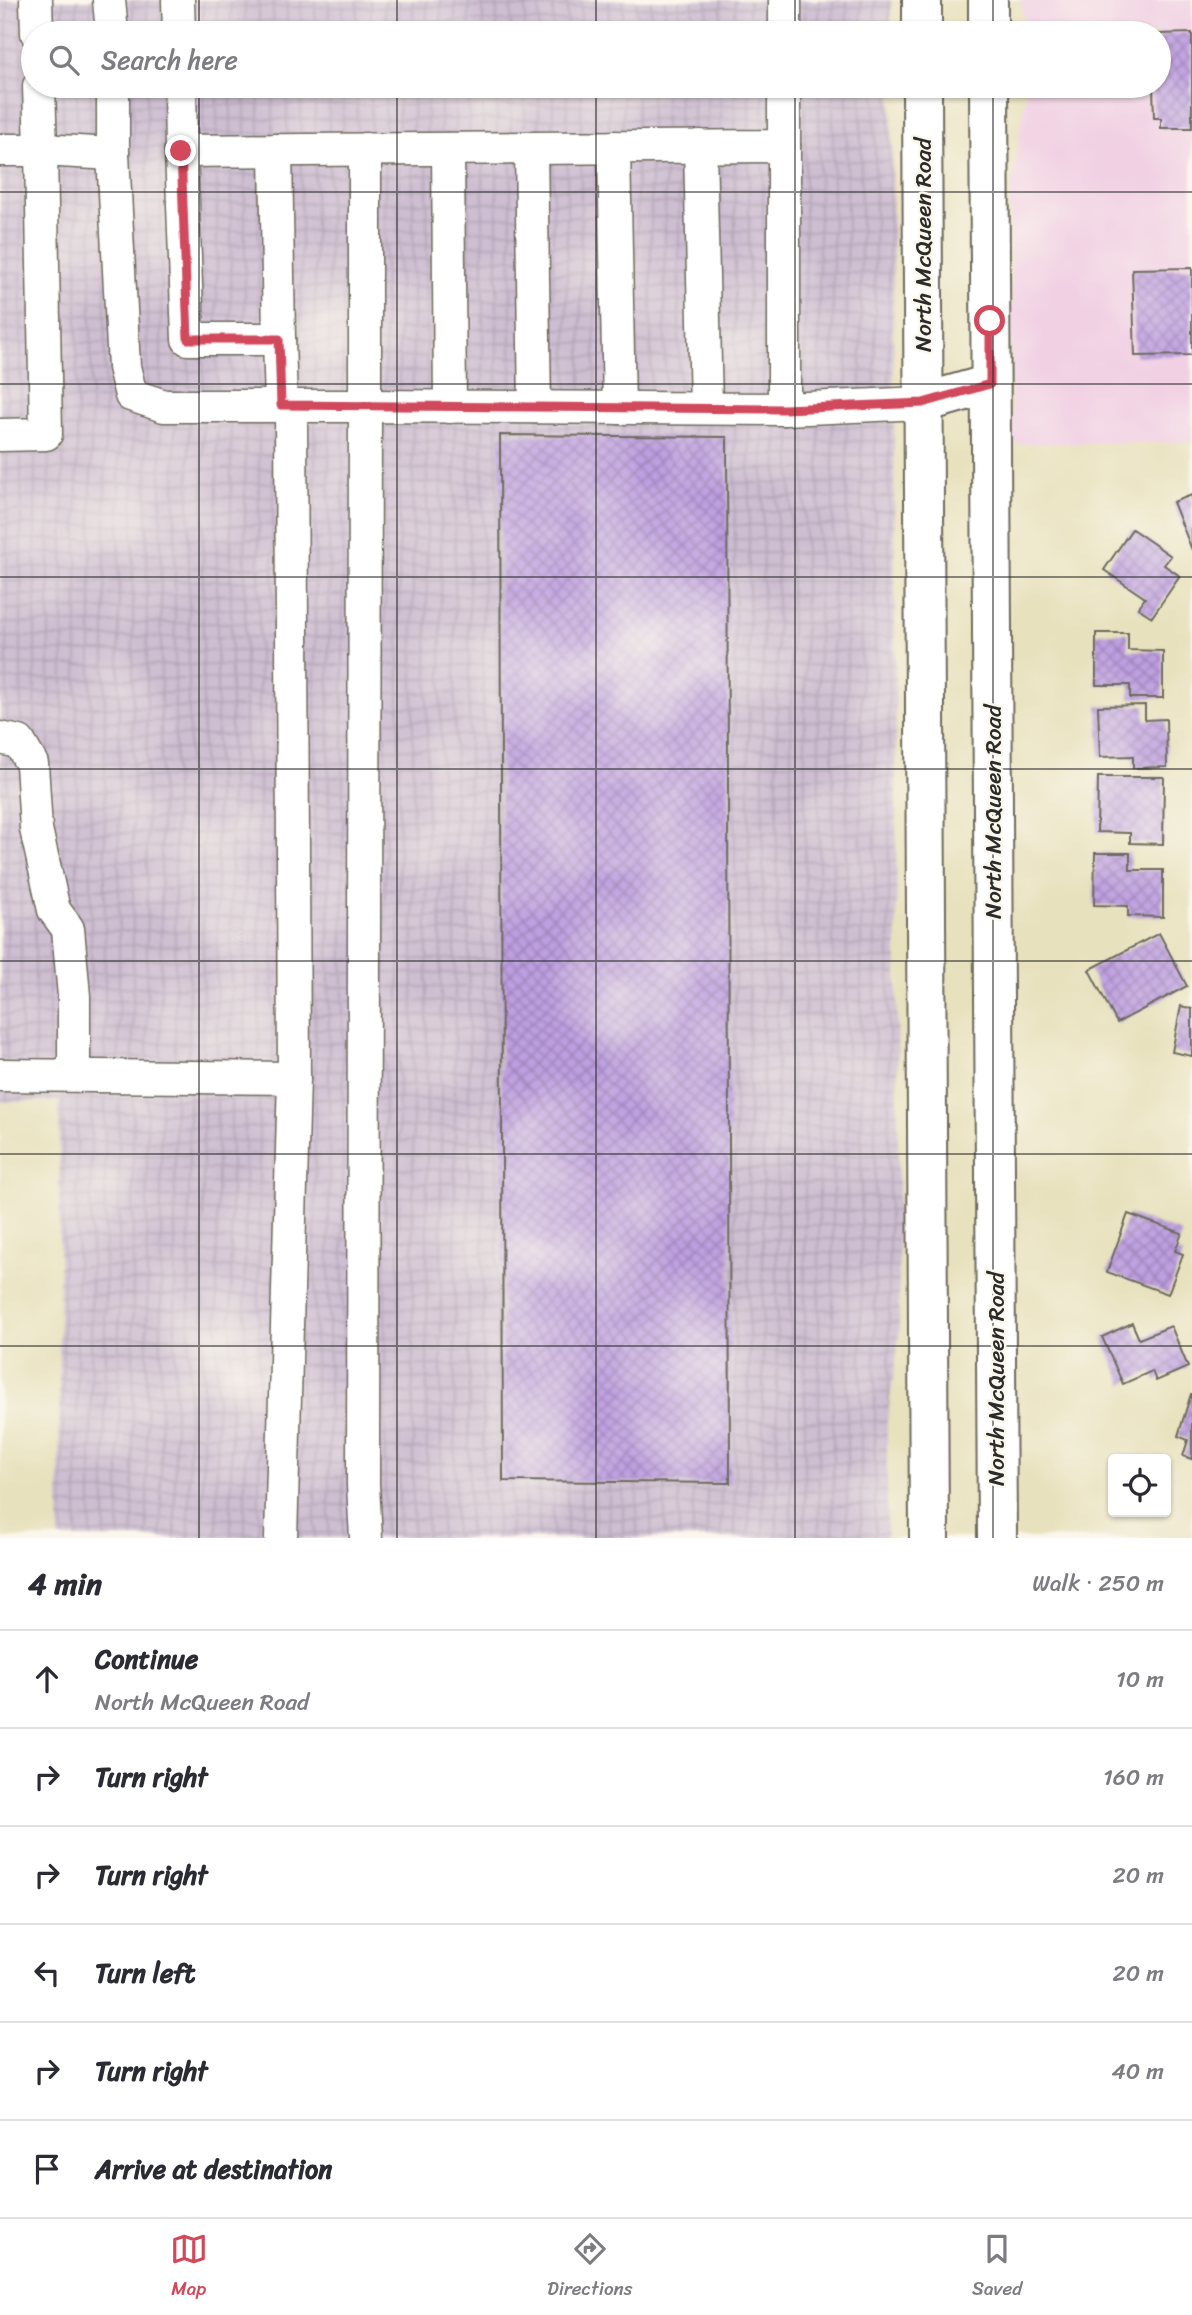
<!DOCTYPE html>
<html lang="en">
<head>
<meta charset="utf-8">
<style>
  body { margin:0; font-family:Sriracha,sans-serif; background:#f7f7f7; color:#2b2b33 }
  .controls { position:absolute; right:21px; bottom:21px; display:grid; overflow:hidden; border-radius:7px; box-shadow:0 2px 5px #0004 }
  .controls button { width:63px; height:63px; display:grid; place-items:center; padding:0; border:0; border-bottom:2px solid #e1e1e2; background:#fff; color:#2b2b33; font:35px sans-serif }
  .stop { position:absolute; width:21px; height:21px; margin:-16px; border:5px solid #d1495b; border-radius:50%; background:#fff }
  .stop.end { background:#d1495b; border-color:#fff; box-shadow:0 2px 7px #0008 }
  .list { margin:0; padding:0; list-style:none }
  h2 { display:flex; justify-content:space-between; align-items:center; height:91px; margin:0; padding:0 28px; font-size:30px }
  h2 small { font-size:23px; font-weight:400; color:#7c7c81 }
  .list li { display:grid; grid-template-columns:46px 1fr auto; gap:21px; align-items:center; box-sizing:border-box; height:98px; padding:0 28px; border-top:2px solid #e1e1e2 }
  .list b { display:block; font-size:26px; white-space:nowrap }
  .list p { margin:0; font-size:23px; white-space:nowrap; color:#7c7c81 }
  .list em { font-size:23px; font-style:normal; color:#7c7c81 }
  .icon { flex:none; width:38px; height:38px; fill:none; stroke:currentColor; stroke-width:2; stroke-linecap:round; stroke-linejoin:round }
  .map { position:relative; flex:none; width:1192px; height:1538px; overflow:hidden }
  .search { position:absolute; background:#fff; box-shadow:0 2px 5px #0004; left:21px; right:21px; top:21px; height:77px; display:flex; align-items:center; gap:18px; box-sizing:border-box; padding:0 24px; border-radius:38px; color:#7c7c81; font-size:26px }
  .sheet { height:679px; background:#fff }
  nav { display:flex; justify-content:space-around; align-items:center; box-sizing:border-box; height:98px; border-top:2px solid #e1e1e2; background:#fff; font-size:19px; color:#7c7c81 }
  nav a { display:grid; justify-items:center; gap:4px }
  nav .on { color:#d1495b }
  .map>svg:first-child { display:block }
  .built { fill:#f1d0e4 }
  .industrial { fill:url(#industrial-grid) }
  .building { fill:url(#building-cross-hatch) }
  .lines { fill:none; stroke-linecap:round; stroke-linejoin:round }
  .minor-casing { stroke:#6d6b5e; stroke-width:35 }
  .major-casing { stroke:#6d6b5e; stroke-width:42 }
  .minor { stroke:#fff; stroke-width:32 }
  .major { stroke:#fff; stroke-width:38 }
  .route { stroke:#d1495b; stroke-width:9 }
  .grid { fill:none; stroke:#2b2b2b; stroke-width:2; stroke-opacity:0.55 }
  .labels { text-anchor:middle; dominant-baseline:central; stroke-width:5; stroke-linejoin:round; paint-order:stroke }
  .street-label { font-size:23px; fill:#2b2b2b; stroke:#fbf7ec }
</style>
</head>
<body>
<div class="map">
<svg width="1192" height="1538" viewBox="0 0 1192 1538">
  <defs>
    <pattern id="industrial-grid" width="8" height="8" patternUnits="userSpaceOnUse" patternTransform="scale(1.75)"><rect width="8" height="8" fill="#cebed1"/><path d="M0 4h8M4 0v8" fill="none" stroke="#b1a3b4"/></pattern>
    <pattern id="building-cross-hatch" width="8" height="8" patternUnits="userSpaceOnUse" patternTransform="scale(1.75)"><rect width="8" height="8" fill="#be9fe1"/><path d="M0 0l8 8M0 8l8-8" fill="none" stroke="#9b82b7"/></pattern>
  </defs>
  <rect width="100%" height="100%" fill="#fbf7ec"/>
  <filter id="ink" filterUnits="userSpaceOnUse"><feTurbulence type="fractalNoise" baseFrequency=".0143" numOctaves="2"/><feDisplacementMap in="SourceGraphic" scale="14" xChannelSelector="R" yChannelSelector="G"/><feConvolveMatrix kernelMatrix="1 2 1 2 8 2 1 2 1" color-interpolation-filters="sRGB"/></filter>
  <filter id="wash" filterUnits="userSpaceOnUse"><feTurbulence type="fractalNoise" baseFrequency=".00686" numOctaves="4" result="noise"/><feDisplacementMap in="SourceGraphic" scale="28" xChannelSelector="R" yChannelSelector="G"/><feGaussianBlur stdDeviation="1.57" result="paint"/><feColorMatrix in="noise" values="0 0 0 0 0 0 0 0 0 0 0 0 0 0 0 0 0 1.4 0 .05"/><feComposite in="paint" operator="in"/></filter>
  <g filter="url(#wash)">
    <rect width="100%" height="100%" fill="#e8e1bd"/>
    <path class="built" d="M1020 0H1192V442L1012 444 1010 196 1027 86H1159V33H1027Z"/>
    <path class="industrial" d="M0 0H891V33H33V86H892L899 1336 887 1422V1538H59V1101L0 1102Z"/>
    <g id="blocks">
      <g class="building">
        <path d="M1192 33V128H1161V118H1154L1153 86H1159V34Z"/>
        <path d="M1192 268V355L1135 356 1132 269Z"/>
        <path d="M500 435 727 437 730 1483 503 1481Z"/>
        <path d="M1192 495V550L1173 502Z"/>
        <path d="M1132 529 1171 556 1164 565 1180 576 1152 617 1138 608 1145 598 1104 570Z"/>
        <path d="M1096 633H1128V650L1163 651V698H1130V685H1096Z"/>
        <path d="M1145 705V720L1166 719 1167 767 1133 768V756L1100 757 1098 706Z"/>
        <path d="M1098 777H1164L1163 844 1130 843V833L1097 832Z"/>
        <path d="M1095 853H1130V870H1163V917L1128 916V906L1094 905Z"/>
        <path d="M1159 933 1187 986 1117 1023 1089 970Z"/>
        <path d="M1181 1006 1192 1009V1056L1172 1052Z"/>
        <path d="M1128 1214 1182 1233 1175 1251 1183 1254 1168 1294 1107 1272Z"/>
        <path d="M1132 1323 1139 1339 1171 1326 1188 1367 1156 1381 1152 1371 1123 1384 1102 1337Z"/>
        <path d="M1191 1394H1192V1459L1183 1456 1188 1440 1178 1436Z"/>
      </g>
    </g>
  </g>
  <g filter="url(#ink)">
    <use href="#blocks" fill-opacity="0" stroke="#6d6b5e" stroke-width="2"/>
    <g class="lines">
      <g class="minor-casing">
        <g id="minor">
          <path d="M36 0 37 33"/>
          <path d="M109 0 112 33"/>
          <path d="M178 0 179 33"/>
          <path d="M785 33V0"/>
          <path d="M113 86V154L124 367 131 395 164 406H365V149"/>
          <path d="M180 86 181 151 784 146V86"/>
          <path d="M700 146 706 408"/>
          <path d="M784 146V409"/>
          <path d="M614 147 619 408"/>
          <path d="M531 148 535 407"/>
          <path d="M448 149 450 407"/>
          <path d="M0 150H41L39 86"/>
          <path d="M276 150 279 339"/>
          <path d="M181 151 188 339H279L281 405"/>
          <path d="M0 435 46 434 41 150 113 154"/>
          <path d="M0 738 19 742 32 764 36 829 54 910 68 929 74 996V1074"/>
          <path d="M0 1075 294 1078"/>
          <path d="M281 1538 294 1078 291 405"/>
          <path d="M366 1538 363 1485 365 406 784 409 923 403"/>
        </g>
      </g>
      <g class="major-casing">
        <g id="major">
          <path d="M922 0V33"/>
          <path d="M988 0V33"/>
          <path d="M922 86 929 1538"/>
          <path d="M989 86 997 1538"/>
          <path d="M923 403 990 384"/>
        </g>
      </g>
      <use href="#minor" class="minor"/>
      <use href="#major" class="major"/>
    </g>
  </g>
  <g class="lines" filter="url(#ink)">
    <path class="route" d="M181 151 188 339H279L281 405 784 409 923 403 990 384V321"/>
  </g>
  <path class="grid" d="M199 0V33M397 0V33M596 0V33M795 0V33M993 0V33M199 86V1538M397 86V1538M596 86V1538M795 86V1538M993 86V1538M0 192H1192M0 384H1192M0 577H1192M0 769H1192M0 961H1192M0 1154H1192M0 1346H1192"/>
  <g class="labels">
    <g class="street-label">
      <text transform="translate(923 245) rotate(-90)">North McQueen Road</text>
      <text transform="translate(993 812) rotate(-90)">North McQueen Road</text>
      <text transform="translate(996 1379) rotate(-90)">North McQueen Road</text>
    </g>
  </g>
</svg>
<div class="controls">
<button><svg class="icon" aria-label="locate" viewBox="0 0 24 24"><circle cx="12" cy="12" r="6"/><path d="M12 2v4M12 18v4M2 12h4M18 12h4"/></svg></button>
</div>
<div class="stop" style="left:990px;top:321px"></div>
<div class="stop end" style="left:181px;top:151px"></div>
<div class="search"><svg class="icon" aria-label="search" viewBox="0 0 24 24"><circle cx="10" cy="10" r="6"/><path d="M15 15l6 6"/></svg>Search here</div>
</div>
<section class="sheet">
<h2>4 min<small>Walk · 250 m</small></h2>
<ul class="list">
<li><svg class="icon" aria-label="ahead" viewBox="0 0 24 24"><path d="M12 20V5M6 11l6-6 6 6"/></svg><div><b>Continue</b><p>North McQueen Road</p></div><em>10 m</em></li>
<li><svg class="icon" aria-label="right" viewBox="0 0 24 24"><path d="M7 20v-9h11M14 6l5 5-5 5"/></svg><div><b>Turn right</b></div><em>160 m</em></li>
<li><svg class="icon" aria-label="right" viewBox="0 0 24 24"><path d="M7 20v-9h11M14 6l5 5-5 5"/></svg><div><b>Turn right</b></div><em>20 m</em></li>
<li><svg class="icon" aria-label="left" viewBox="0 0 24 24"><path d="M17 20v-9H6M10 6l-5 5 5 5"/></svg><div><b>Turn left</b></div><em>20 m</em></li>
<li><svg class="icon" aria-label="right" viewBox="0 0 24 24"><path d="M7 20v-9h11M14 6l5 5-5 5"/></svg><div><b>Turn right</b></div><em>40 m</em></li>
<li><svg class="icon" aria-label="arrive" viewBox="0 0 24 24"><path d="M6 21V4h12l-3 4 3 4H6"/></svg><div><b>Arrive at destination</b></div></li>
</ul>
</section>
<nav>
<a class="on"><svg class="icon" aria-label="map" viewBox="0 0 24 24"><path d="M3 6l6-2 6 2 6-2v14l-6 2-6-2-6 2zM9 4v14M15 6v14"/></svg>Map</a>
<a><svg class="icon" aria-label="directions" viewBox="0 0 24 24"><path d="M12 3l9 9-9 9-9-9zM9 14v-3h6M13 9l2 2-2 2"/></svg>Directions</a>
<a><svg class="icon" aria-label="saved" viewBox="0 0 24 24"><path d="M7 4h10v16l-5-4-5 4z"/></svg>Saved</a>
</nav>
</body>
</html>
